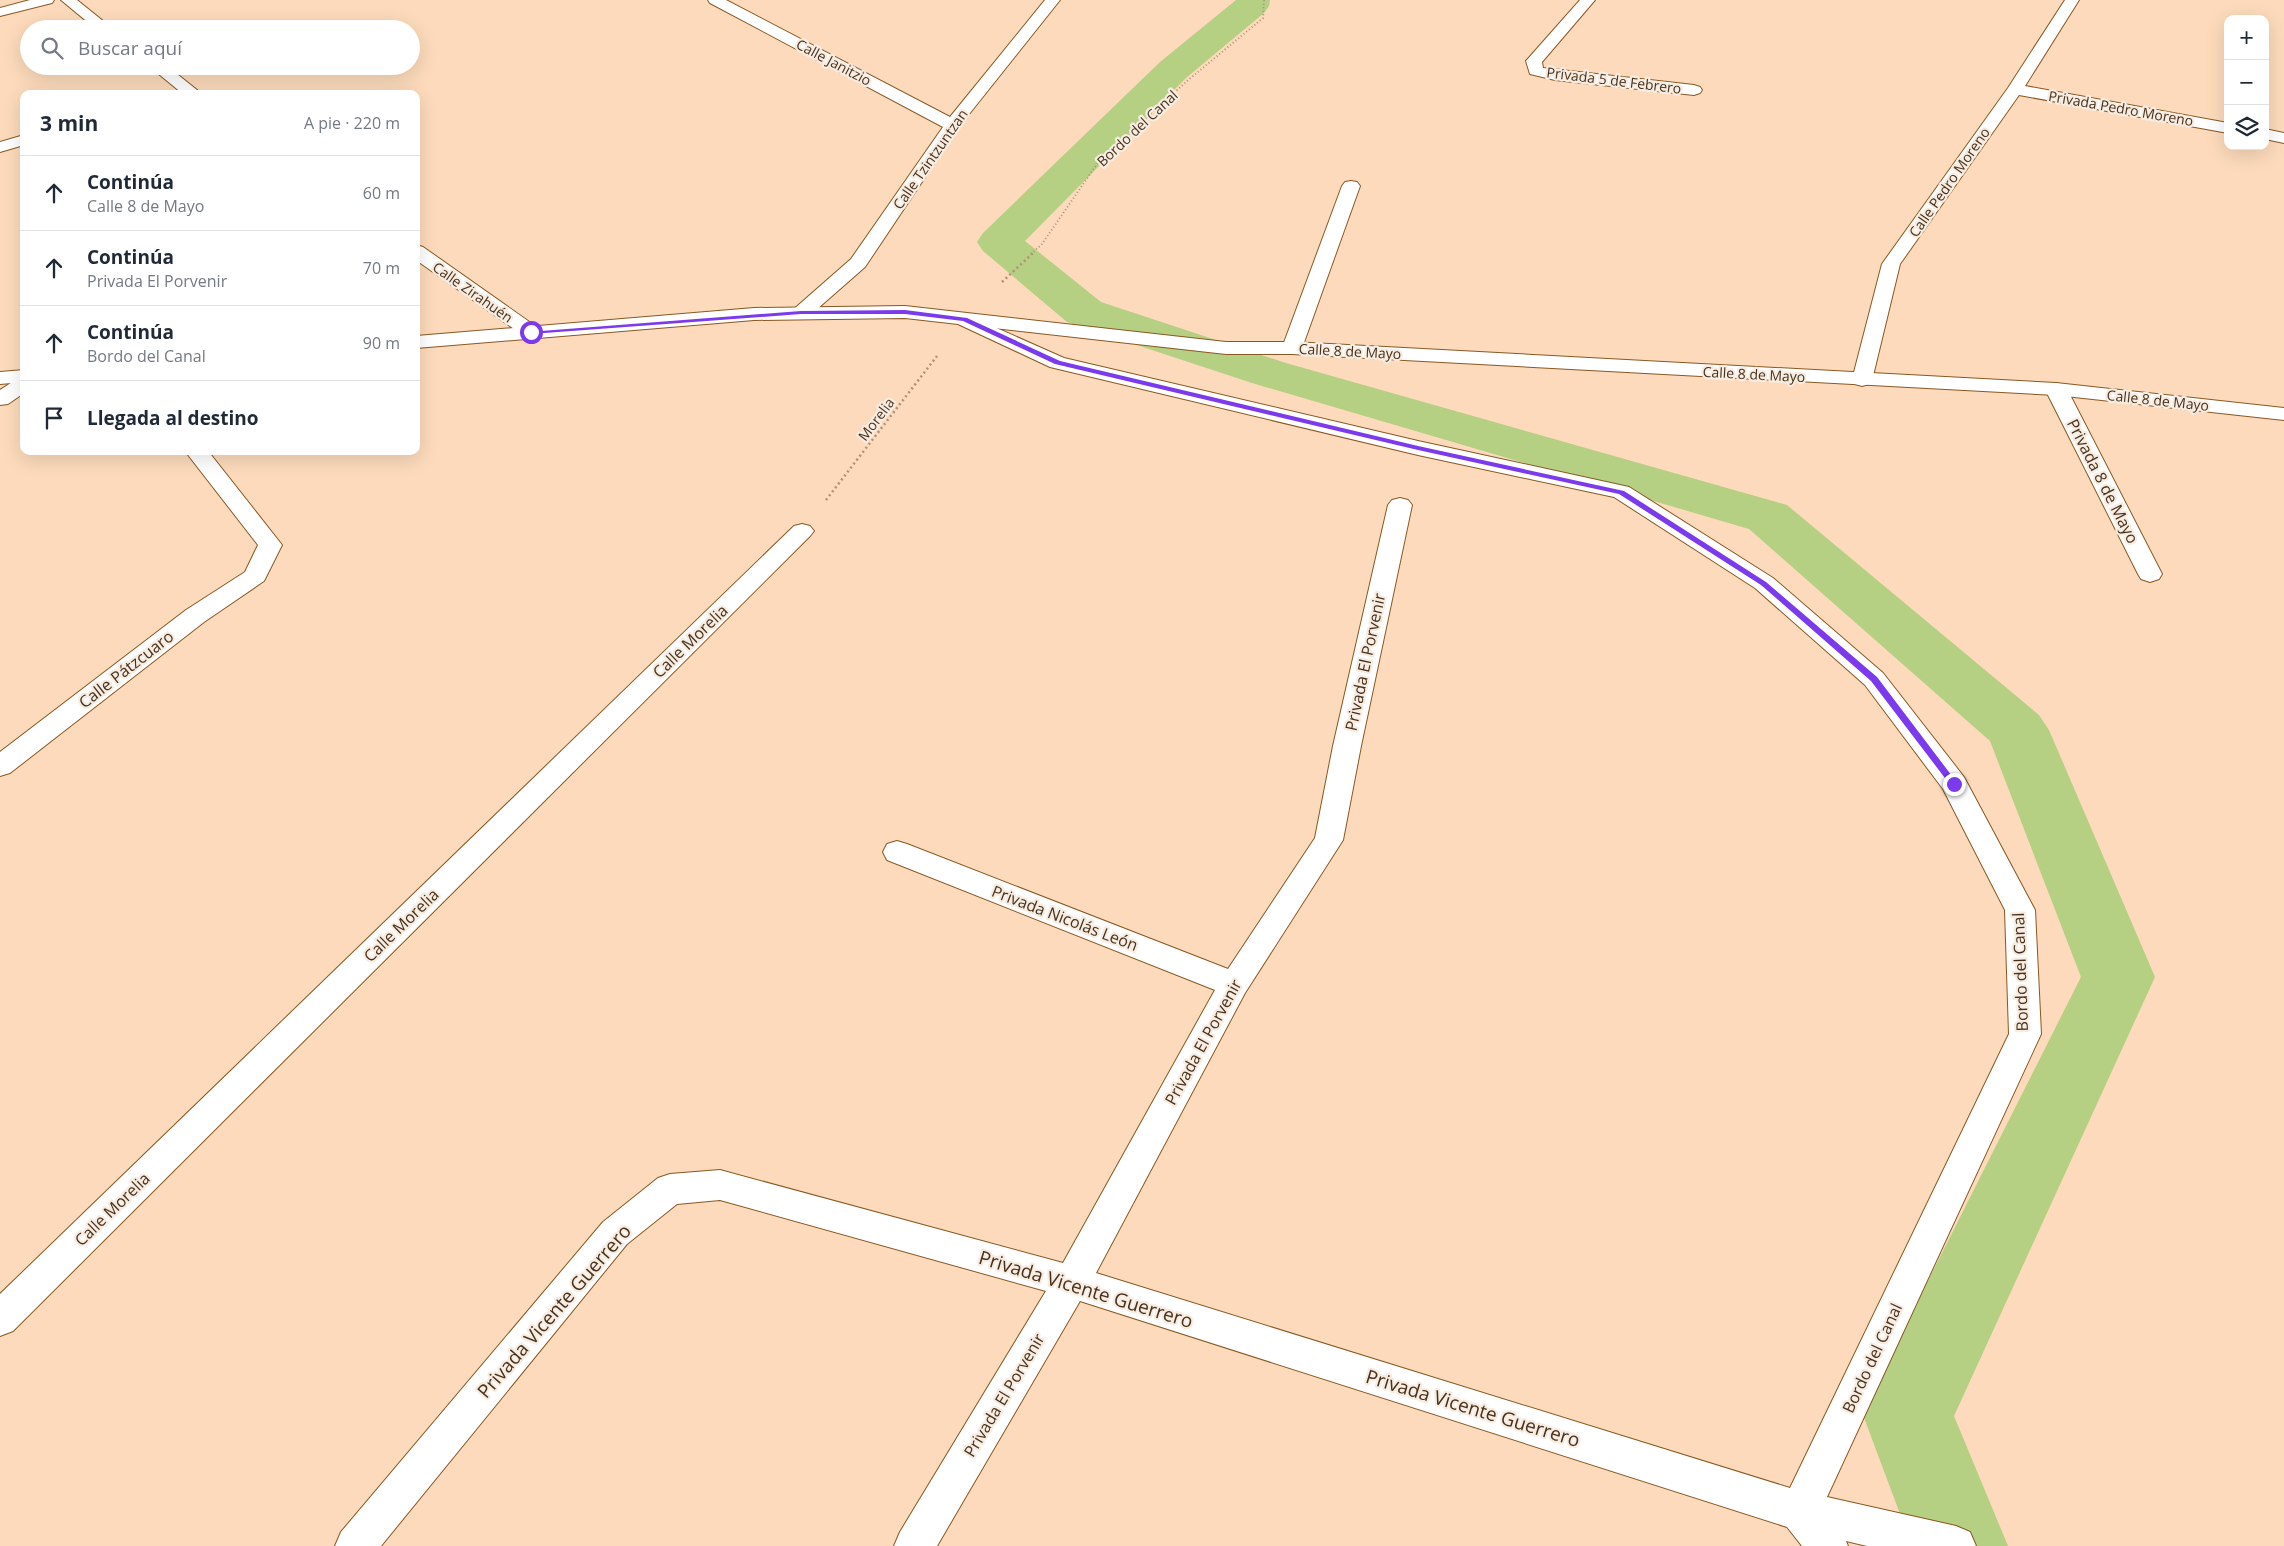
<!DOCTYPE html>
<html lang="es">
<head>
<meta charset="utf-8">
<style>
  body { margin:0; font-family:"Open Sans",sans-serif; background:#f6f6f7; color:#1f2937 }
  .controls { position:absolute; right:15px; top:15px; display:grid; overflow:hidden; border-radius:10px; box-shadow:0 5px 20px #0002 }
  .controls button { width:45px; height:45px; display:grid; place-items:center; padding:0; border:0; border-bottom:1px solid #e0e1e3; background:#fff; color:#1f2937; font:25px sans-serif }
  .stop { position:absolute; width:15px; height:15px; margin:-11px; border:4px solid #7c3aed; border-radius:50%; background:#fff }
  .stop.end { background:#7c3aed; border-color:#fff; box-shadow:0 1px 5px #0008 }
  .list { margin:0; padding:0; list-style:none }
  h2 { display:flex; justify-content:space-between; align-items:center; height:65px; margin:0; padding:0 20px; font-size:21px }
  h2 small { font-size:16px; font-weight:400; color:#747a83 }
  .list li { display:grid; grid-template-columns:32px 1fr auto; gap:15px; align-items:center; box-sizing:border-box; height:75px; padding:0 20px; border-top:1px solid #e0e1e3 }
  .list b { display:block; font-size:19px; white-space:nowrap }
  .list p { margin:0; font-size:16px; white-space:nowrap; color:#747a83 }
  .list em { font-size:16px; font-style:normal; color:#747a83 }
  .icon { flex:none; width:28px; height:28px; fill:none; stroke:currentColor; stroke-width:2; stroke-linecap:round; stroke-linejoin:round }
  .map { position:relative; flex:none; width:2284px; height:1546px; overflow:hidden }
  .search { position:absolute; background:#fff; box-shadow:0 5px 20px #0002; left:20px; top:20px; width:400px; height:55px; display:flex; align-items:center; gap:12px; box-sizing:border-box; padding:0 18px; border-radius:28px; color:#747a83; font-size:19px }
  .panel { position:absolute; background:#fff; box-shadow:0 5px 20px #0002; left:20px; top:90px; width:400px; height:365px; border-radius:10px }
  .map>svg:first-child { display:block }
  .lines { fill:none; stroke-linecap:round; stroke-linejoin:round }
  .canal { fill:#b5d083; fill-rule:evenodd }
  .street-casing { stroke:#895823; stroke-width:2 }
  .secondary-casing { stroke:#895823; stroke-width:2 }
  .path-far1 { stroke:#ae9177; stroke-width:2; stroke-dasharray:1 2.5; stroke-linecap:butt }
  .path { stroke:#ae9177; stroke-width:2.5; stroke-dasharray:2 3; stroke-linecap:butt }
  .street { fill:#fff; fill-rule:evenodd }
  .secondary { fill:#fff; fill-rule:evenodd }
  .route { fill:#7c3aed }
  .labels { text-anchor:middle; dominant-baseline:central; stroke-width:4.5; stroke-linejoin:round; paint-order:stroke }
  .far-street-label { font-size:14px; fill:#47311c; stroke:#f7ece1 }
  .street-label { font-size:16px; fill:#47311c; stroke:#f7ece1 }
  .near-street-label { font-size:19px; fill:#47311c; stroke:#f7ece1 }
</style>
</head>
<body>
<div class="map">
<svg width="2284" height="1546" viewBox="0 0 2284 1546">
  <rect width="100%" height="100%" fill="#fcdabb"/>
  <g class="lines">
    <path class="canal" d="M1236 0H1270L1269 6 1264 13 1186 78 1025 241 1101 302 1286 363 1787 505 2039 715 2049 730 2155 977 1954 1416 2008 1546H1912L1863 1415 1876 1384 2081 977 1990 741 1749 529 1252 383 1067 322 983 251 977 242 983 233 1160 62Z"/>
    <g class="street-casing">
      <g id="street">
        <path d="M30 0H54L52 3 0 16V8Z"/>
        <path d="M61 0H77L113 29H96Z"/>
        <path d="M708 0H726L950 117 1045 0H1060L958 128 865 267 808 317 801 319 794 317 791 313 794 309 851 259 943 127 710 3Z"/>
        <path d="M1580 0H1595L1542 62 1543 68 1694 85 1700 87 1702 90 1700 93 1694 95 1555 80 1530 74 1526 61Z"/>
        <path d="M2065 0H2079L2025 86 2228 123V133L2019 95 1900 264 1872 380 1869 384 1862 386 1855 384 1852 380 1882 264 2008 88Z"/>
        <path d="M149 66H167L202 94H183Z"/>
        <path d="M2265 129 2284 133V143L2265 139Z"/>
        <path d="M24 135V145L0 152V142Z"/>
        <path d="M1351 181 1357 182 1360 186 1302 348 1299 352 1292 354 1285 352 1282 348 1342 186 1345 182Z"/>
        <path d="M416 245 423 247 538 328 541 332 538 336 531 338 524 336 416 260Z"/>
        <path d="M965 314 1064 358 1418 441 1629 487 1773 578 1883 673 1964 777 2035 910 2041 1034 1827 1497 1956 1526 1970 1532 1976 1546H1867L1846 1541 1848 1546H1802L1787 1527 1080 1301 937 1546H894L900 1532 1046 1291 720 1200 677 1204 627 1244 381 1546H335L341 1532 603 1222 658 1178 670 1174 720 1170 1063 1263 1215 990 887 860 883 852 887 844 897 841 907 844 1228 969 1315 838 1333 746 1388 505 1392 500 1400 498 1408 500 1412 505 1361 746 1343 840 1245 993 1096 1273 1790 1488 2009 1034 2005 910 1943 789 1865 685 1755 588 1614 497 1418 455 1050 367 958 324 955 320 958 316Z"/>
        <path d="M24 377V393L8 404 0 405V390L17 379Z"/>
        <path d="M2056 383 2063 385 2067 389 2162 574 2159 579 2150 582 2141 579 2138 574 2045 389 2049 385Z"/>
        <path d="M185 451H208L282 545 264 581 204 622 10 773 0 776V752L186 610 245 572 258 545Z"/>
        <path d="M802 524 810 526 814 531 810 536 13 1331 0 1336V1294L794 526Z"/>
      </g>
    </g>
    <g class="secondary-casing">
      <g id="secondary">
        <path d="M905 306 1226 342H1292L2056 383 2284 408V420L2056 395 1292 354H1226L905 318 754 320 416 348V336L754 308Z"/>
        <path d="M24 370V382L0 384V372Z"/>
      </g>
    </g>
    <path class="path-far1" d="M1031 254 1042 244 1099 161 1187 81 1263 18 1264 0"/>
    <g class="path">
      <path d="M1002 282 1033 253"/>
      <path d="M826 500 937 356"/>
    </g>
    <use href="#street" class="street"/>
    <use href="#secondary" class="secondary"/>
  </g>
  <path class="route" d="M905 310 967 318 1060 361 1418 446 1624 491 1766 582 1877 677 1958 784 1954 787 1951 786 1871 681 1761 585 1619 494 1418 450 1055 364 963 321 905 314H801L531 334 528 332 801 311Z"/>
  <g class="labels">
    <g class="far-street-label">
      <text transform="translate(834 62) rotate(28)">Calle Janitzio</text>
      <text transform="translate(1614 80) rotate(7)">Privada 5 de Febrero</text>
      <text transform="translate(2121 108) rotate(10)">Privada Pedro Moreno</text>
      <text transform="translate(1137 128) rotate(-43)">Bordo del Canal</text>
      <text transform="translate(930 159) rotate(-55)">Calle Tzintzuntzan</text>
      <text transform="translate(1949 182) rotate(-55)">Calle Pedro Moreno</text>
      <text transform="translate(473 292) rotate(35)">Calle Zirahuén</text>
      <text transform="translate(1350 351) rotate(3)">Calle 8 de Mayo</text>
      <text transform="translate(1754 374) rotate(3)">Calle 8 de Mayo</text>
      <text transform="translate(2158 400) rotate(6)">Calle 8 de Mayo</text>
      <text transform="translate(876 419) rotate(-53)">Morelia</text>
    </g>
    <g class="street-label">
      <text transform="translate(2103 481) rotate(63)">Privada 8 de Mayo</text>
      <text transform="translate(690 641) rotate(-44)">Calle Morelia</text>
      <text transform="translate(1365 662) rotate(-78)">Privada El Porvenir</text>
      <text transform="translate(126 669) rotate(-38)">Calle Pátzcuaro</text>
      <text transform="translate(1065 918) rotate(21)">Privada Nicolás León</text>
      <text transform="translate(401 925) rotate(-44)">Calle Morelia</text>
      <text transform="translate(2020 972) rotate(-92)">Bordo del Canal</text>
      <text transform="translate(1203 1042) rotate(-61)">Privada El Porvenir</text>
      <text transform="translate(112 1209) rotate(-44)">Calle Morelia</text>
      <text transform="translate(1872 1358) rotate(-65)">Bordo del Canal</text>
      <text transform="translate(1004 1395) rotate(-59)">Privada El Porvenir</text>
    </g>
    <g class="near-street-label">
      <text transform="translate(1086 1289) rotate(17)">Privada Vicente Guerrero</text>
      <text transform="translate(554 1311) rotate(-49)">Privada Vicente Guerrero</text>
      <text transform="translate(1473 1408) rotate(17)">Privada Vicente Guerrero</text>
    </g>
  </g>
</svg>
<div class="controls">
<button>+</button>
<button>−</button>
<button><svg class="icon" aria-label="layers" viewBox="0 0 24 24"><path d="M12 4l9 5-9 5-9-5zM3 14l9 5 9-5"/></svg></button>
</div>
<div class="stop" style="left:531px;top:332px"></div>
<div class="stop end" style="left:1954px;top:784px"></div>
<div class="search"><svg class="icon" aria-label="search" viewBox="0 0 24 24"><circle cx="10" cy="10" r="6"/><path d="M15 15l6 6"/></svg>Buscar aquí</div>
<section class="panel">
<h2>3 min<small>A pie · 220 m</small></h2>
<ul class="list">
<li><svg class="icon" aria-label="ahead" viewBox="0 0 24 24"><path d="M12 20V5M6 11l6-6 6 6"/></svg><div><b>Continúa</b><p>Calle 8 de Mayo</p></div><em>60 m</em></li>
<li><svg class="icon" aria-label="ahead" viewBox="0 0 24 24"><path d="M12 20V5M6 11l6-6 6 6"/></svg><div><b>Continúa</b><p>Privada El Porvenir</p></div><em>70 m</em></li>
<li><svg class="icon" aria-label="ahead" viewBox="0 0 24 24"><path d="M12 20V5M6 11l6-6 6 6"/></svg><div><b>Continúa</b><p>Bordo del Canal</p></div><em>90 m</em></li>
<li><svg class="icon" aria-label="arrive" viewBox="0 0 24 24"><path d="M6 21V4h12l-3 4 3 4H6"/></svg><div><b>Llegada al destino</b></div></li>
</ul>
</section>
</div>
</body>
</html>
